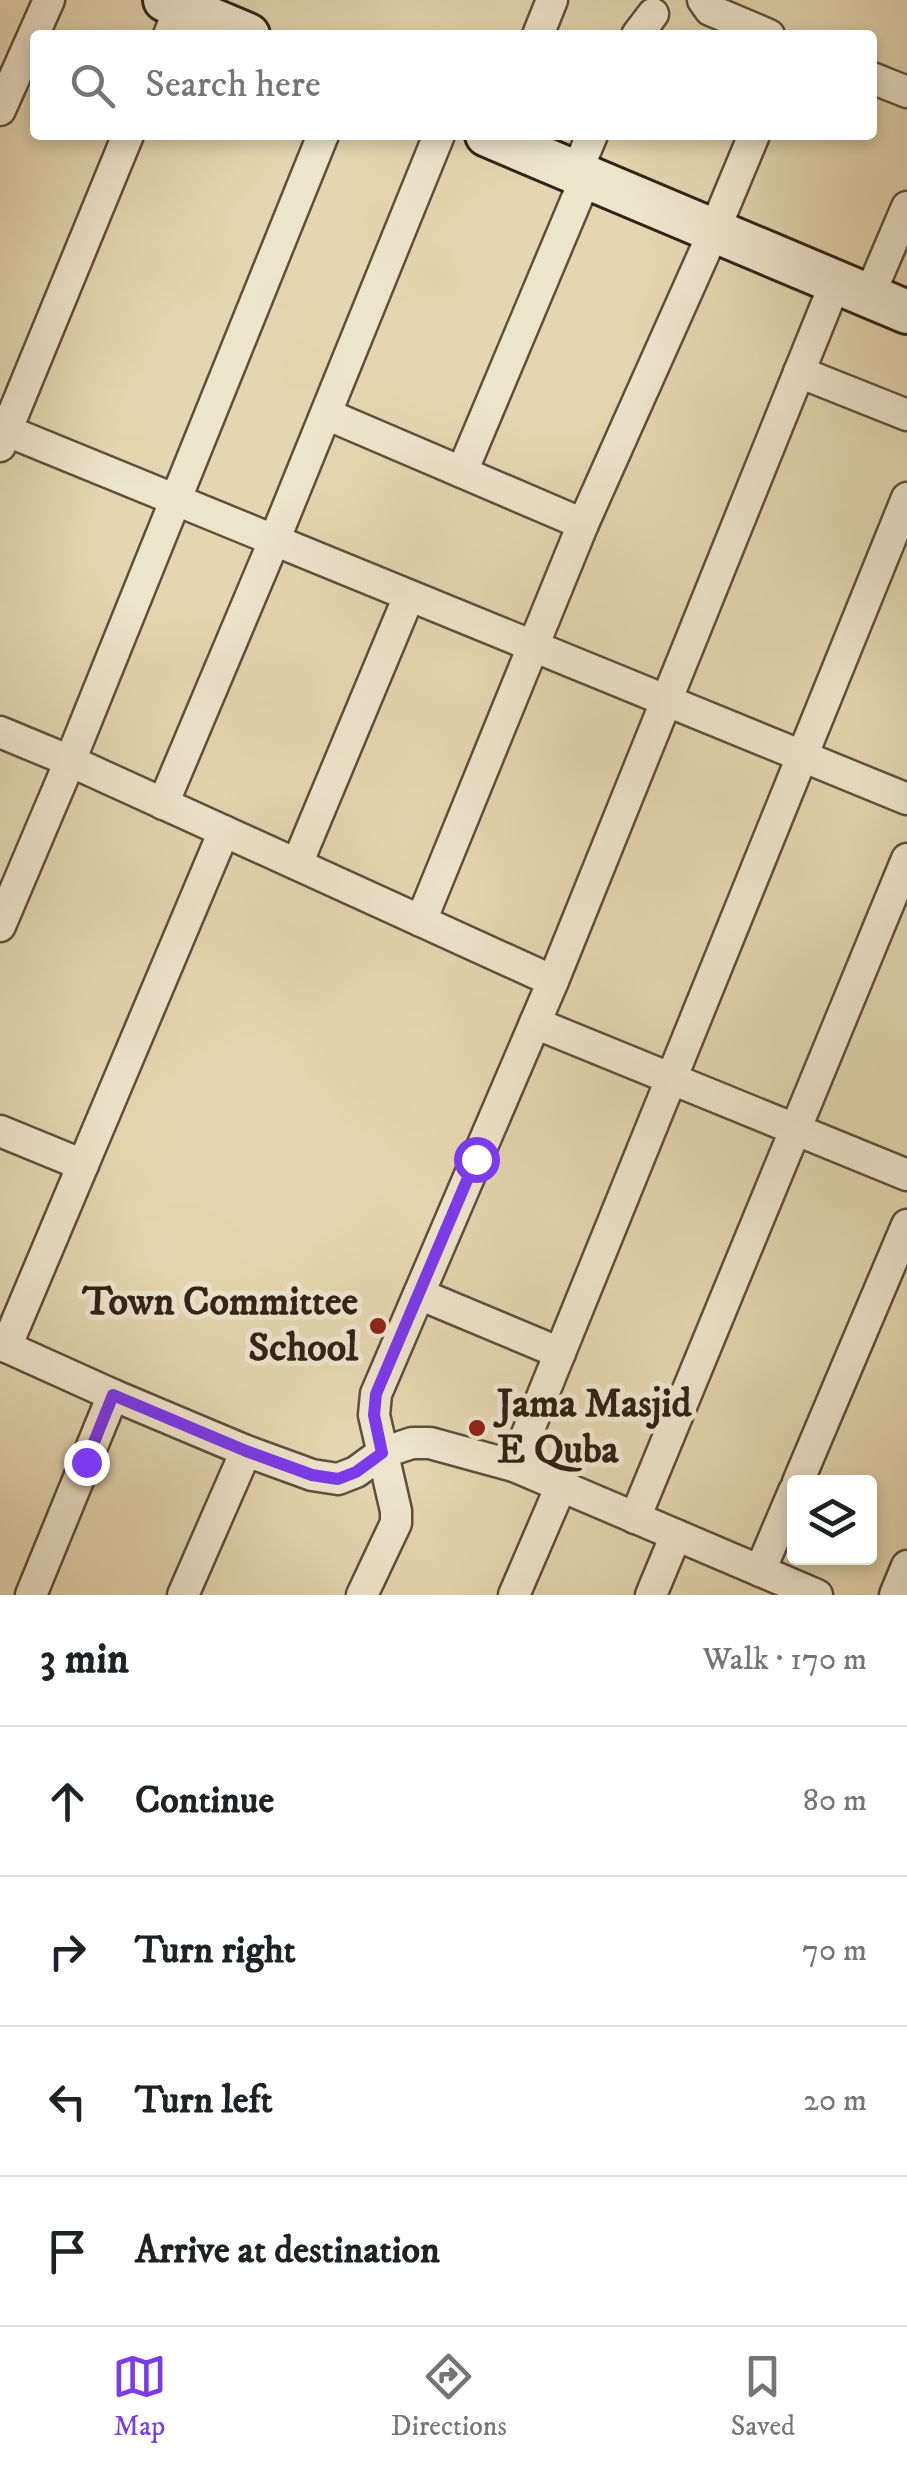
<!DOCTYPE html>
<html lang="en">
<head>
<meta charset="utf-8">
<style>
  body { margin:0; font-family:"IM FELL DW Pica",serif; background:#f2f2f2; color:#202124 }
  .controls { position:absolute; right:30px; bottom:30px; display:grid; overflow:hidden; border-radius:10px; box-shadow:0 5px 15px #0003 }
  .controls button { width:90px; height:90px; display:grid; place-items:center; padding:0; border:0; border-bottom:2px solid #e0e0e0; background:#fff; color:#202124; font:50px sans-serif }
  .stop { position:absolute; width:30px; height:30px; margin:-22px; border:8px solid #7c3aed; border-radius:50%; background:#fff }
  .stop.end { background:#7c3aed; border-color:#fff; box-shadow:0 2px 10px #0008 }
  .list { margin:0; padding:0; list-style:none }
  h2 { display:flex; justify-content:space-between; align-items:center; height:130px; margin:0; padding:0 40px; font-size:42px }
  h2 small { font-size:32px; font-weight:400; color:#757577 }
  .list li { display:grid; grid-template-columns:65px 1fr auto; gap:30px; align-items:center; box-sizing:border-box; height:150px; padding:0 40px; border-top:2px solid #e0e0e0 }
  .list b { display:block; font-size:38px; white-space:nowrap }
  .list em { font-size:32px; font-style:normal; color:#757577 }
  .icon { flex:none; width:55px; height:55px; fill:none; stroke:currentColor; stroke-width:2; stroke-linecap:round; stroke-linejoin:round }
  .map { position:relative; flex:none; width:907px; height:1595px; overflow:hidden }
  .search { position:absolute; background:#fff; box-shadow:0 5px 15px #0003; left:30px; right:30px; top:30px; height:110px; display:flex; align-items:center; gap:25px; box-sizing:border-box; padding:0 35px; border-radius:10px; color:#757577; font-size:38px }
  .sheet { height:730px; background:#fff }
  nav { display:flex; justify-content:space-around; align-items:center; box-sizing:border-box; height:140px; border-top:2px solid #e0e0e0; background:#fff; font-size:28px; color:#757577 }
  nav a { display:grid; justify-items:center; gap:5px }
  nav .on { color:#7c3aed }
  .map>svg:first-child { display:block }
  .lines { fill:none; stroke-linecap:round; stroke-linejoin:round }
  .street-casing { stroke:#5e503c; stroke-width:35 }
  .secondary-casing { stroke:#312316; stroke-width:48 }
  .street { stroke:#ede4cc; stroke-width:30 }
  .secondary { stroke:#ede4cc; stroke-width:42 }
  .route { stroke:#7c3aed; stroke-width:12 }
  .poi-dot { fill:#8f2418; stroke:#ede4cc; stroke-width:4 }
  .labels { text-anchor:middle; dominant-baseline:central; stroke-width:10; stroke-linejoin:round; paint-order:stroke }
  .poi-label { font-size:40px; font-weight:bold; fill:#312316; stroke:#ede4cc; text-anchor:end }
</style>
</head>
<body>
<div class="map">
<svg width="907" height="1595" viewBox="0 0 907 1595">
  <rect width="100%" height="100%" fill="#e4d6b0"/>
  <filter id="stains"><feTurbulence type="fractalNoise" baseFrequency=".002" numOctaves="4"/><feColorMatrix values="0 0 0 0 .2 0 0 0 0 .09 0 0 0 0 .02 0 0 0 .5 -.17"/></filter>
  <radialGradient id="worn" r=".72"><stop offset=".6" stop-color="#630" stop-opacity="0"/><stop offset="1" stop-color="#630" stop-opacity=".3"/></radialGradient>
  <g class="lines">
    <g class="street-casing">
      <g id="street">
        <path d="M703 0 710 10 769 35"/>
        <path d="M169 35 180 6"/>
        <path d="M538 35 552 0"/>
        <path d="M637 35 653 14"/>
        <path d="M872 78 907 92"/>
        <path d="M0 110 49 0"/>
        <path d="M576 173 592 135"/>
        <path d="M869 296 907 207"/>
        <path d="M799 372 907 415"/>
        <path d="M326 414 583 524"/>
        <path d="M0 428 907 799"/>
        <path d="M0 446 128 135"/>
        <path d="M462 472 586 177"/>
        <path d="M0 732 70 761 553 981"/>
        <path d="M163 804 274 541 439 135"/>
        <path d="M297 864 409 596"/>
        <path d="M421 921 583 524 714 231 754 135"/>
        <path d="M0 926 70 761 323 135"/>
        <path d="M535 1023 907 1175"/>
        <path d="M0 1131 83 1165"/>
        <path d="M419 1294 560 1353"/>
        <path d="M0 1344 113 1395 246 1451 312 1475 338 1479 356 1472 382 1453 412 1443H430L514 1466 817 1595"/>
        <path d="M6 1347 224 831"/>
        <path d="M514 1466 907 498"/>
        <path d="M798 1482 907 1225"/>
        <path d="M635 1518 907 859"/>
        <path d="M760 1571 794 1491"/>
        <path d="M31 1595 113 1395"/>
        <path d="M183 1595 246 1451"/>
        <path d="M362 1595 396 1523V1511L374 1415 376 1394 553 981 836 281"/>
        <path d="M514 1595 561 1486"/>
        <path d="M651 1595 676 1535"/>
        <path d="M895 1595 907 1566"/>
      </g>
    </g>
    <g class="secondary-casing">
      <g id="secondary">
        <path d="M165 0 248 35"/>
        <path d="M487 135 907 312"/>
      </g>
    </g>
    <use href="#street" class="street"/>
    <use href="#secondary" class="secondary"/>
  </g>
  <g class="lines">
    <path class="route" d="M86 1462 113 1395 246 1451 312 1475 338 1479 356 1472 382 1453 374 1415 376 1394 476 1159"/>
  </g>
  <g class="poi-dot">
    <circle cx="378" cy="1326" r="10"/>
    <circle cx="477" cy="1428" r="10"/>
  </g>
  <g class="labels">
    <g class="poi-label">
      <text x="358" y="1303">Town Committee<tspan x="358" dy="46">School</tspan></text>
      <text x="497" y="1405" text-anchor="start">Jama Masjid<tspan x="497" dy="46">E Quba</tspan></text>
    </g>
  </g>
  <rect width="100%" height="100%" filter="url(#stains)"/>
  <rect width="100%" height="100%" fill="url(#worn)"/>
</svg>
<div class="controls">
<button><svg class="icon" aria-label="layers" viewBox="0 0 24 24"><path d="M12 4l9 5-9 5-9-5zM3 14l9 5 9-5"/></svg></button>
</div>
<div class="stop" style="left:476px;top:1159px"></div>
<div class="stop end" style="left:86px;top:1462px"></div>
<div class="search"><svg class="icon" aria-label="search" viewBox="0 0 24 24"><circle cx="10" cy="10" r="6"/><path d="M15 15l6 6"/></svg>Search here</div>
</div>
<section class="sheet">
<h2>3 min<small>Walk · 170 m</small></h2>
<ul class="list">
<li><svg class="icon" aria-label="ahead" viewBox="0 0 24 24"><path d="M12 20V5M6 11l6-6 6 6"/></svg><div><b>Continue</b></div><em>80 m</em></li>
<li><svg class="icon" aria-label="right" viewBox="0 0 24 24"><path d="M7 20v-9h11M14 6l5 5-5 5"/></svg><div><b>Turn right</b></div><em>70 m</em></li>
<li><svg class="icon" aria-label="left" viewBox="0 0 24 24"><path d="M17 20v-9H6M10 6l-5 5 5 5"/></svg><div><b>Turn left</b></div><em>20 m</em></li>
<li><svg class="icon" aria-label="arrive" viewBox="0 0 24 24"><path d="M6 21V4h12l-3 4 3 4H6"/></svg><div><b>Arrive at destination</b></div></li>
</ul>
</section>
<nav>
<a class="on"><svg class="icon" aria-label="map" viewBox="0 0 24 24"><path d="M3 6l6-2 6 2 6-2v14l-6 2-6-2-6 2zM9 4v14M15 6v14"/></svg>Map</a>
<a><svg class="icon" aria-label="directions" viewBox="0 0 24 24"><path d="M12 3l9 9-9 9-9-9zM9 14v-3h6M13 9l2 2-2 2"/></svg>Directions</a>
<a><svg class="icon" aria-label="saved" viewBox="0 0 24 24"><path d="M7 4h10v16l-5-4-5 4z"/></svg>Saved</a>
</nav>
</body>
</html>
